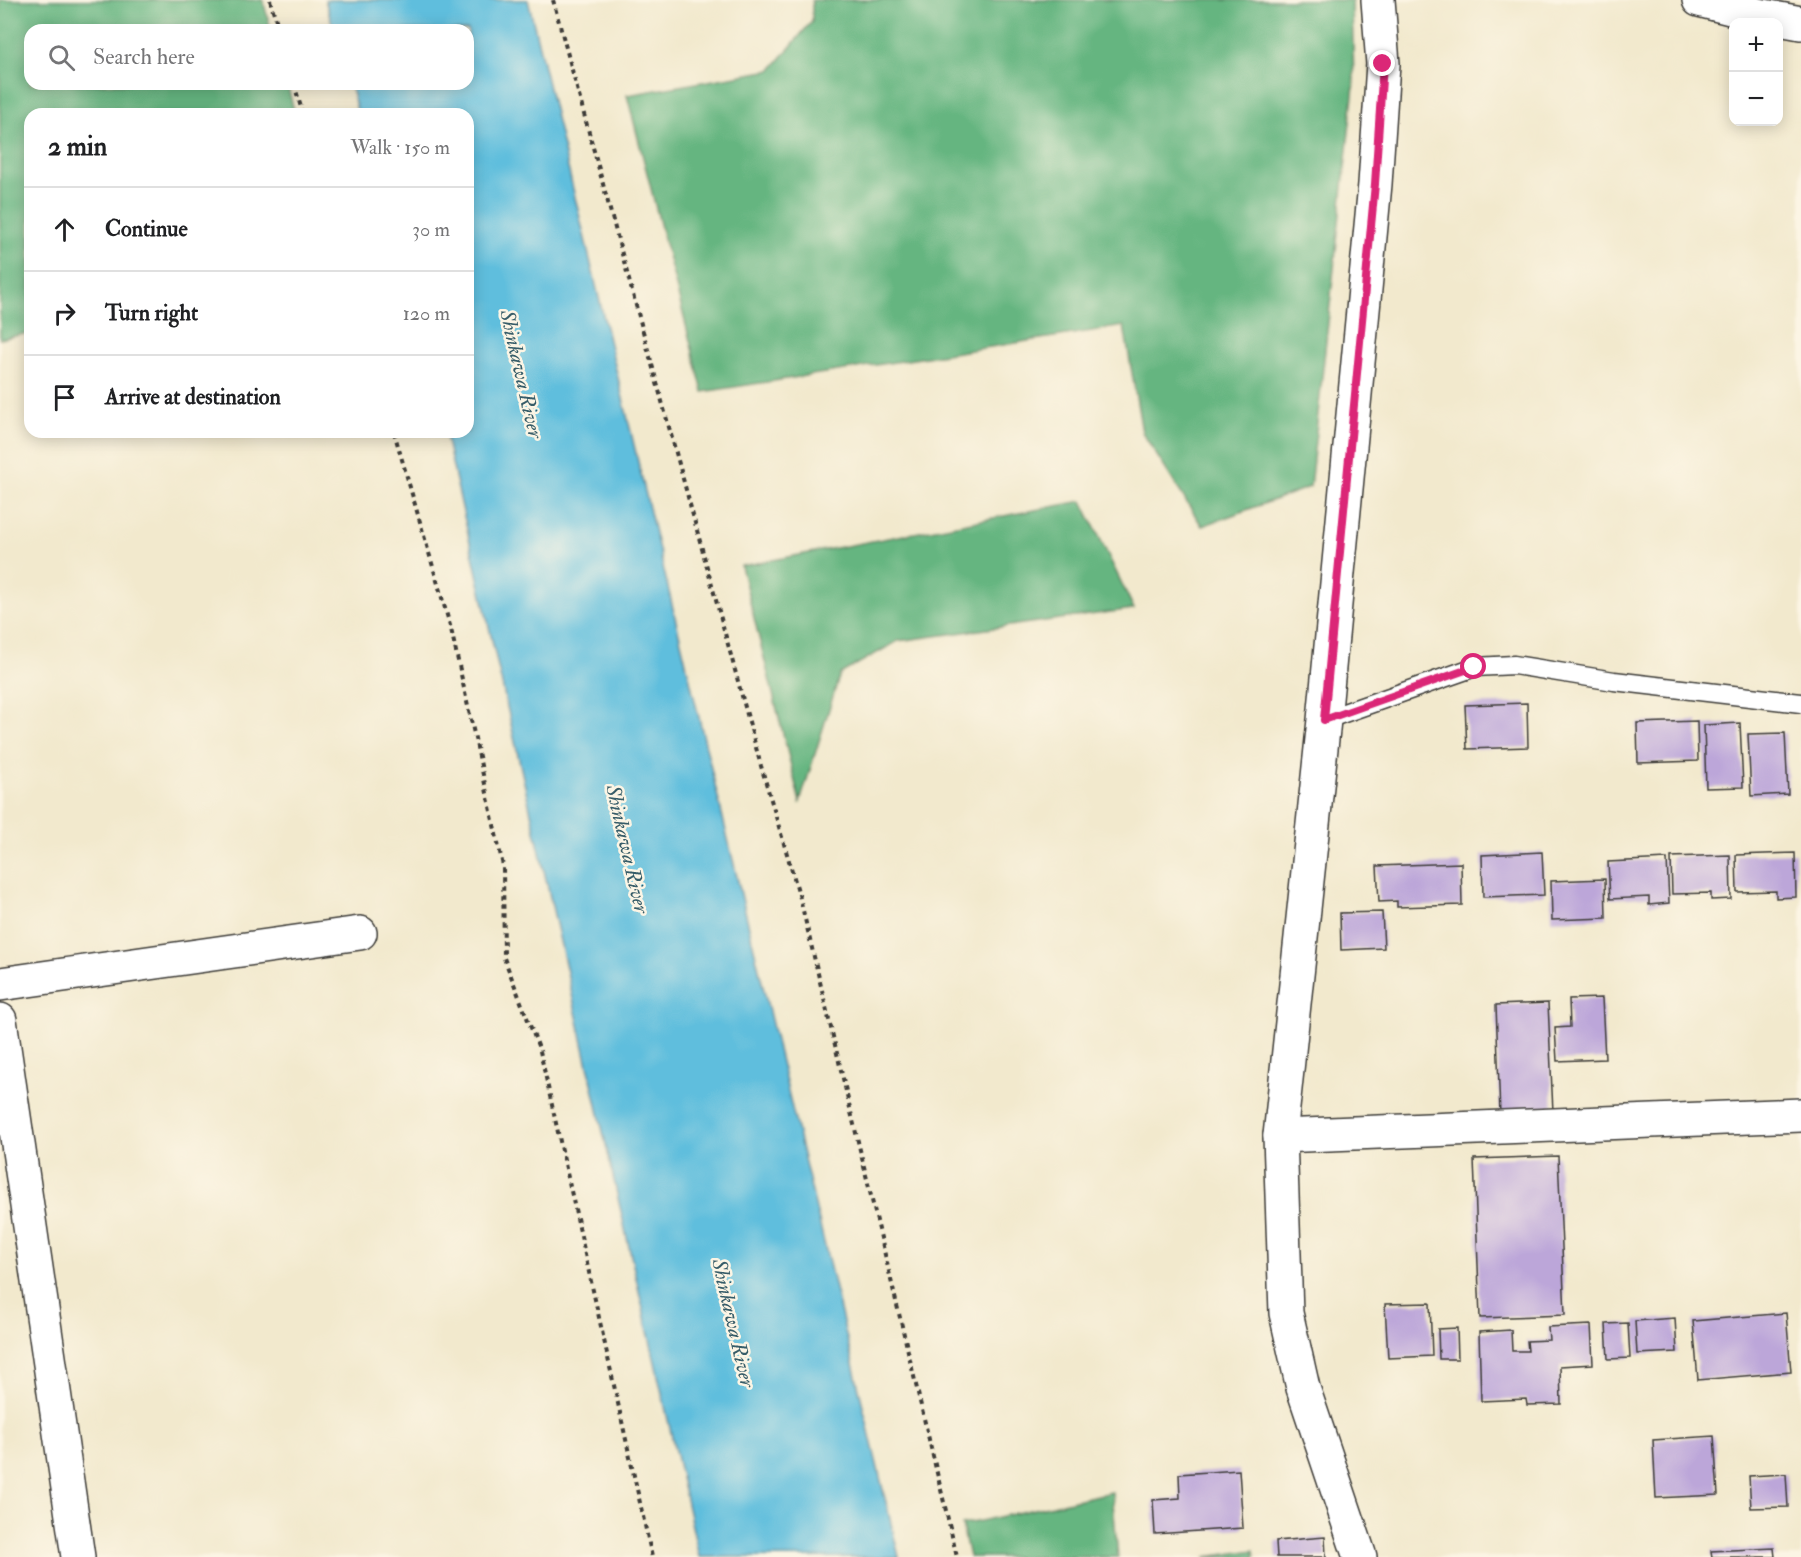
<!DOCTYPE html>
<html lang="en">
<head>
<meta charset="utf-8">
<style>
  body { margin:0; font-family:"IM FELL Double Pica",serif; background:#f2f2f2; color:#202124 }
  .controls { position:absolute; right:18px; top:18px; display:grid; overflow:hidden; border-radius:12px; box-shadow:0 3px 15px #0003 }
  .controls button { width:54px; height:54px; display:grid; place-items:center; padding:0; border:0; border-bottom:2px solid #e0e0e0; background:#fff; color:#202124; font:30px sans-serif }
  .stop { position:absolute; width:18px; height:18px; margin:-14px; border:4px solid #db2777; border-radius:50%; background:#fff }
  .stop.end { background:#db2777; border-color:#fff; box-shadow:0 2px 6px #0008 }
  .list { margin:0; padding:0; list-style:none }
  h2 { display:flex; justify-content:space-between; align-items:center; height:78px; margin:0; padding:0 24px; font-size:26px }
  h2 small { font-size:20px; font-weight:400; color:#757577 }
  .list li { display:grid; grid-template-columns:39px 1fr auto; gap:18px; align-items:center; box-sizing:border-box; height:84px; padding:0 24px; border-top:2px solid #e0e0e0 }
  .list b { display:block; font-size:22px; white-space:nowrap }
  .list em { font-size:20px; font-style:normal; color:#757577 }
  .icon { flex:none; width:33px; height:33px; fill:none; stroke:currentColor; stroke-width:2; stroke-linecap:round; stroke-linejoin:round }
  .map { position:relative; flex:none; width:1801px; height:1557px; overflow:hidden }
  .search { position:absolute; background:#fff; box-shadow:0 3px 15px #0003; left:24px; top:24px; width:450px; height:66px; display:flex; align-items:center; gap:15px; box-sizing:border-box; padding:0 21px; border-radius:18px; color:#757577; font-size:22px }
  .panel { position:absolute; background:#fff; box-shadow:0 3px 15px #0003; left:24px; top:108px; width:450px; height:330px; border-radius:18px }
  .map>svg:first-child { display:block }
  .forest { fill:#65b580; stroke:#40684e; stroke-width:1.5 }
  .water { fill:#5fbedd; stroke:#3e6d7c; stroke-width:1.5 }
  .building { fill:#bca6d9 }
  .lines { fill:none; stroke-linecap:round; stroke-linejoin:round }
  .service-casing { stroke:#3c3b37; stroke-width:21 }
  .minor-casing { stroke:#3c3b37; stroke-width:36 }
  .tertiary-casing { stroke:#3c3b37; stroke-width:36 }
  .path { stroke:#3c3b37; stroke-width:4; stroke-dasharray:4.5 4.5; stroke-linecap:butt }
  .service { stroke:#fff; stroke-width:18 }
  .minor { stroke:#fff; stroke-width:33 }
  .tertiary { stroke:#fff; stroke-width:33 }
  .route { stroke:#db2777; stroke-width:8 }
  .labels { text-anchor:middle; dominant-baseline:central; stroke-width:5; stroke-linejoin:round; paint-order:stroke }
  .water-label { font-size:21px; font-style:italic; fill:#375d69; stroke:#fcf5e5 }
</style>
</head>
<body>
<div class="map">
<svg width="1801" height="1557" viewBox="0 0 1801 1557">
  <rect width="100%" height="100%" fill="#fcf5e5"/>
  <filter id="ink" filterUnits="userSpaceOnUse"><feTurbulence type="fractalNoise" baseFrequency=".0167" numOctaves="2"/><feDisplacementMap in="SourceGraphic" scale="12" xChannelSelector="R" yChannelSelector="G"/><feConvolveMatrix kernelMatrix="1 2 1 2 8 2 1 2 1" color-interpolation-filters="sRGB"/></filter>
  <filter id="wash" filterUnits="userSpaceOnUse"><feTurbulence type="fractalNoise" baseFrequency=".008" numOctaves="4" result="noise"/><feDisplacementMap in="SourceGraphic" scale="24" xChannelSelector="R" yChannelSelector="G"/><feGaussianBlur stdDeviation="1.35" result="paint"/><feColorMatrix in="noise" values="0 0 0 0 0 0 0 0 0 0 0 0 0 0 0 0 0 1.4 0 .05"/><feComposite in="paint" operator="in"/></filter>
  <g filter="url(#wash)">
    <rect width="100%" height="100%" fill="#f2e9cd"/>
    <g class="forest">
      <path d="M0 0H263L271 30H30V84H287L295 114H30V333L0 339Z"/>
      <path d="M812 0H1352L1354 86 1310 487 1202 526 1142 432 1124 326 703 392 627 95 771 70 812 21Z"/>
      <path d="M1082 501 1134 609 898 641 840 674 800 802 741 566Z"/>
      <path d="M1112 1492 1118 1557H969L962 1525Z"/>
      <path d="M1254 1550 1255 1557H1205Z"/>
    </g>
    <path class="water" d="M325 0H528L899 1557H699L445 432H468V114H358L350 84H468V30H334Z"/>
    <g id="blocks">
      <g class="building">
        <path d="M1527 703 1528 747 1467 749 1465 705Z"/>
        <path d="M1697 721 1698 761 1638 763 1637 723Z"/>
        <path d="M1740 723 1743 787 1706 788 1704 725Z"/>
        <path d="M1785 733 1788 794 1751 796 1748 734Z"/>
        <path d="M1542 852 1544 895 1483 897 1482 855Z"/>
        <path d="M1795 853 1796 897 1776 898V891L1737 892 1736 855Z"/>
        <path d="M1730 855 1731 899 1711 900V893L1672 894 1671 857Z"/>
        <path d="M1667 859 1669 903 1649 905V897L1610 899 1608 862Z"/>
        <path d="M1461 863 1462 905 1397 907V901L1379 902 1377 866Z"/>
        <path d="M1605 879 1606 918 1552 920 1551 881Z"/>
        <path d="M1382 912 1384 948 1341 950 1340 913Z"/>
        <path d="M1602 998 1605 1059 1557 1061 1555 1028 1570 1027 1569 999Z"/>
        <path d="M1548 1003 1553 1112 1500 1114 1496 1005Z"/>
        <path d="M1558 1156 1565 1315 1480 1318 1474 1159Z"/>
        <path d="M1430 1303 1432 1356 1388 1358 1385 1304Z"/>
        <path d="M1786 1313 1791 1372 1698 1380 1693 1321Z"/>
        <path d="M1675 1318 1677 1352 1637 1354 1635 1321Z"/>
        <path d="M1628 1323 1630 1358 1608 1359 1606 1324Z"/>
        <path d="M1591 1325 1593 1364 1560 1366 1561 1404 1527 1405 1526 1399 1481 1401 1479 1332 1511 1330 1512 1351H1528L1527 1341 1549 1340 1548 1327Z"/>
        <path d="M1457 1328 1458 1359H1439L1438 1329Z"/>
        <path d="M1714 1436 1718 1495 1656 1498 1653 1440Z"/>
        <path d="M1239 1470 1243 1528 1155 1534 1153 1500 1180 1498 1179 1474Z"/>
        <path d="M1786 1474 1788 1507 1751 1508 1749 1476Z"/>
        <path d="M1325 1537 1326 1557H1277L1276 1541Z"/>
        <path d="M1774 1548 1775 1557H1712L1711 1551Z"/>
      </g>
    </g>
  </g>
  <g filter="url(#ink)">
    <use href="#blocks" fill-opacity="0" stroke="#3c3b37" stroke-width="1.5"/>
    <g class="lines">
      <g class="service-casing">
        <path id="service" d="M1324 720 1475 667 1514 665 1614 681 1801 703"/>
      </g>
      <g class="minor-casing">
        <g id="minor">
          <path d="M1699 0 1758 15 1801 23"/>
          <path d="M0 984 360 933"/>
          <path d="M0 1020 78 1557"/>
          <path d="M1280 1136 1801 1115"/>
        </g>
      </g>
      <g class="tertiary-casing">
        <path id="tertiary" d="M1360 1557 1303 1388 1286 1313 1280 1136 1324 720 1375 184 1383 64 1378 0"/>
      </g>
      <g class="path">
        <path d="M270 0 279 30"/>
        <path d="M553 0 761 766 800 898 957 1557"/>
        <path d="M294 84 303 114"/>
        <path d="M394 432 451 629 503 866 504 958 540 1051 652 1557"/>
      </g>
      <use href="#service" class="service"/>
      <use href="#minor" class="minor"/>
      <use href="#tertiary" class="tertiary"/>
    </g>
  </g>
  <g class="lines" filter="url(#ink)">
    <path class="route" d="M1383 64 1375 184 1324 720 1474 667"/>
  </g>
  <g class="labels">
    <g class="water-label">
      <text transform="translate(521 374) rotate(77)">Shinkawa River</text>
      <text transform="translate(627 849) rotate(77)">Shinkawa River</text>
      <text transform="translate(733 1323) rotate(77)">Shinkawa River</text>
    </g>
  </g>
</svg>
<div class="controls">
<button>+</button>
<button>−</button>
</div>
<div class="stop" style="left:1474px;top:667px"></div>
<div class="stop end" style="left:1383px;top:64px"></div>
<div class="search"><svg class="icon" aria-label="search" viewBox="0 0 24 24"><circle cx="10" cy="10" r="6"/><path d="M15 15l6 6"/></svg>Search here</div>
<section class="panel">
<h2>2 min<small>Walk · 150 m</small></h2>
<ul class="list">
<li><svg class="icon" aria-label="ahead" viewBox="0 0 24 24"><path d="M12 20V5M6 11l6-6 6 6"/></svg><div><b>Continue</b></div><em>30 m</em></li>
<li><svg class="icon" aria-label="right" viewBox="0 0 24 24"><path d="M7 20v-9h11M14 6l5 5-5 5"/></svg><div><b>Turn right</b></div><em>120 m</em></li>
<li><svg class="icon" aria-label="arrive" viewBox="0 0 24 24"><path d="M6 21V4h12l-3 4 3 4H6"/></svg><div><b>Arrive at destination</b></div></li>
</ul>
</section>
</div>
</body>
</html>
